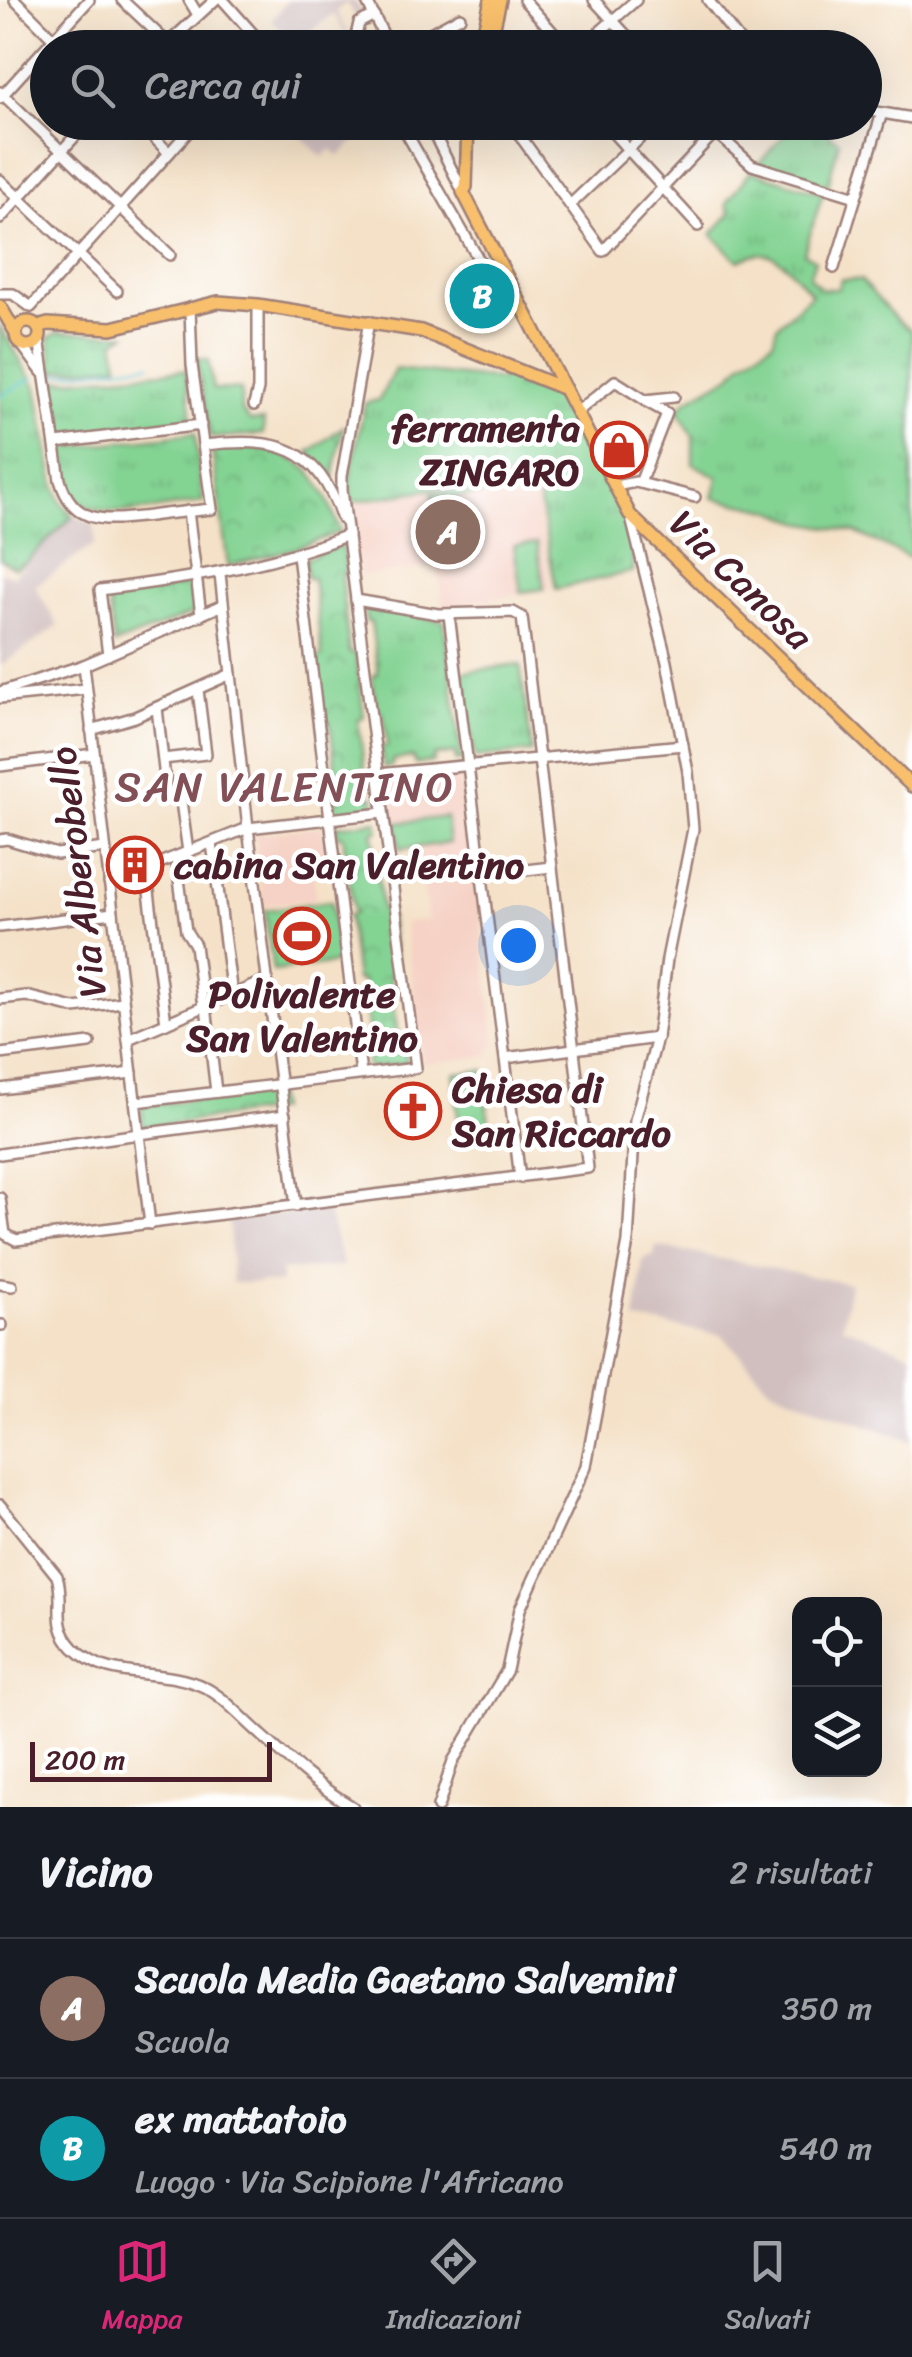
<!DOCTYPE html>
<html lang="it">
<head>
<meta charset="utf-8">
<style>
  body { margin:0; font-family:Sriracha,sans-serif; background:#20242c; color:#f1f3f6 }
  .controls { position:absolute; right:30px; bottom:30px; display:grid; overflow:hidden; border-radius:20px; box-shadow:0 10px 40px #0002 }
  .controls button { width:90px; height:90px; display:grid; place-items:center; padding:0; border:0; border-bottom:2px solid #363941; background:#171b24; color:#f1f3f6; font:50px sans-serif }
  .scale { position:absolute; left:30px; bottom:25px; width:242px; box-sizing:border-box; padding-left:10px; border:5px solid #4a1f2b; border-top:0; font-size:28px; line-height:35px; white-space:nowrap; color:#4a1f2b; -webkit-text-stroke:8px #fff; paint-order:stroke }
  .you { position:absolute; left:518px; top:945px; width:35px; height:35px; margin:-25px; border:8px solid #fff; border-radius:50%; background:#1a73e8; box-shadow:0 0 0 15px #1a73e833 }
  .badge { display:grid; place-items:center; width:65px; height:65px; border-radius:50%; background:#db2777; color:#fff; font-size:32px; font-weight:700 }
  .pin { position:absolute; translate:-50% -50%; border:5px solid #fff; box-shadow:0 2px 10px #0006 }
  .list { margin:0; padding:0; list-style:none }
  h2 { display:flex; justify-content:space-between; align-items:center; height:130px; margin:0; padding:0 40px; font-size:42px }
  h2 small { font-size:32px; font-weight:400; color:#9ea1a6 }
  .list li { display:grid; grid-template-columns:65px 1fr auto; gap:30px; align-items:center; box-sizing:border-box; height:140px; padding:0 40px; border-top:2px solid #363941 }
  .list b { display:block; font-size:38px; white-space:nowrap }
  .list p { margin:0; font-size:32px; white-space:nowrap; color:#9ea1a6 }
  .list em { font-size:32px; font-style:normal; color:#9ea1a6 }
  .icon { flex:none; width:55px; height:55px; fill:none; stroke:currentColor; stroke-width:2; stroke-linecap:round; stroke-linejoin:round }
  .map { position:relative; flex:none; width:912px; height:1807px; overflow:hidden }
  .search { position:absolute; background:#171b24; box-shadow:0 10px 40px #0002; left:30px; right:30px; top:30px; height:110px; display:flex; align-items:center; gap:25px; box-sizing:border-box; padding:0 35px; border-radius:55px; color:#9ea1a6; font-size:38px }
  .sheet { height:410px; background:#171b24 }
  nav { display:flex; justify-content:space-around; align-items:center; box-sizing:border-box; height:140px; border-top:2px solid #363941; background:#171b24; font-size:28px; color:#9ea1a6 }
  nav a { display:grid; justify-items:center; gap:5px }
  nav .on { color:#db2777 }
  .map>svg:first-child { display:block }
  .built { fill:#f6d1c5 }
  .industrial { fill:#d1bfbf }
  .grass { fill:url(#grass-tufts); stroke:#66795f; stroke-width:2.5 }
  .park { fill:url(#park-crowns); stroke:#66795f; stroke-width:2.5 }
  .pitch { fill:#83d393; stroke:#66795f; stroke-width:2.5 }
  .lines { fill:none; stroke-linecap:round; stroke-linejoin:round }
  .stream { stroke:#57c3d1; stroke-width:2.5 }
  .minor-casing { stroke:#9f8079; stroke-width:14 }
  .major-casing { stroke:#9f8079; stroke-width:16 }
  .minor { stroke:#fff; stroke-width:9 }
  .major { stroke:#f8bf6c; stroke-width:11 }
  .labels { text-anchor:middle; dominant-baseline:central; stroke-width:9; stroke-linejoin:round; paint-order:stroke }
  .poi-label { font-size:38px; font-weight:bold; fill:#4a1f2b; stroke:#fff; text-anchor:start }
  .street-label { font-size:38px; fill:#4a1f2b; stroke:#fff }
  .quarter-label { font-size:42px; letter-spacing:2.5px; fill:#825056; stroke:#fff }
</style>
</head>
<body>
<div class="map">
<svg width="912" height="1807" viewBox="0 0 912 1807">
  <defs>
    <pattern id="grass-tufts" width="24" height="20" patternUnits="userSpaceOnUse" patternTransform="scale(2.5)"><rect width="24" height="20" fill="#83d393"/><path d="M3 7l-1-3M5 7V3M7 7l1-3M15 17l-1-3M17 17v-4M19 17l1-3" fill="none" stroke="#73b57f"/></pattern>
    <pattern id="park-crowns" width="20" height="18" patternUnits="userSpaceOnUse" patternTransform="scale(2.5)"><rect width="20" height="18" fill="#83d393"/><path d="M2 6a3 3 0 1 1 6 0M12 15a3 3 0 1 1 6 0" fill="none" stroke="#73b57f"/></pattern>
  </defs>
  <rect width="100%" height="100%" fill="#fff"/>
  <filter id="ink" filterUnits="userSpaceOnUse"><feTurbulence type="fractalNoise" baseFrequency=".01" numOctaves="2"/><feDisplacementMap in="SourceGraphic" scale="20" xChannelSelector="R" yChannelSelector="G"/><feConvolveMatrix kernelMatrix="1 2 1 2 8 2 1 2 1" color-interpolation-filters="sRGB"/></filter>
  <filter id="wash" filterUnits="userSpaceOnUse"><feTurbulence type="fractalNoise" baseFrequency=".0048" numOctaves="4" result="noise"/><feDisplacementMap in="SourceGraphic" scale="40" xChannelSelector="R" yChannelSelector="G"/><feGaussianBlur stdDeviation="2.25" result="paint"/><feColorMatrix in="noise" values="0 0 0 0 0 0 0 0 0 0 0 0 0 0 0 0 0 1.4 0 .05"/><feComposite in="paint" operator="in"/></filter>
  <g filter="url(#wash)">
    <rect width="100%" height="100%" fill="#f4e1c7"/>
    <g class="built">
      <path d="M533 475 551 589 443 607 437 566 361 576 350 505Z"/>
      <path d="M462 773 496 1046 490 1048V1055L422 1064 405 923 428 920 419 850 396 852 387 781Z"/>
      <path d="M322 827 327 870 313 875 316 899 263 905 255 834Z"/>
    </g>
    <g class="industrial">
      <path d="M288 0H354L363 13 357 18 346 3 336 11 356 47H340L349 39 334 14 294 42 272 20Z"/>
      <path d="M287 123H375L339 156 331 149 322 157Z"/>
      <path d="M73 516 94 524 95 544 35 586 58 626 0 666V572L14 576Z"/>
      <path d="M327 1209 343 1266 281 1271V1283H232L229 1219Z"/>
      <path d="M656 1246 850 1284 842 1326 912 1354V1442L771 1389 722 1335 635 1320 643 1260 654 1255Z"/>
    </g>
    <g class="grass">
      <path d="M795 123H826L830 136 839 141 828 185 758 164Z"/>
      <path d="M751 171 823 193 804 253 815 260 809 277 822 289H838L841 279 861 280 897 320 912 331V559L855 532 800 522 771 510 713 498 718 477 693 464V436L678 411 686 401 731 375 743 362 773 341 777 326 812 294C787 268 774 240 738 261L712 234 730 214 727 203Z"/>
      <path d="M0 326 37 388 55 486 61 502 73 516 26 562 15 568 0 559Z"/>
      <path d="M58 332 126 334 114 341 119 365 53 371 49 338Z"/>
      <path d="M196 358 208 360 213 389 241 390V410L250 421 264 420 263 434 211 438Z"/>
      <path d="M395 369 501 380 503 373 559 394 628 523 634 571 556 589 534 473 351 502 349 482 365 403 379 400Z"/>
      <path d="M186 370 192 419 63 436 54 381Z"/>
      <path d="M343 427 333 479 309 452Z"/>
      <path d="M195 433 203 502C169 506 85 529 69 488 65 477 66 460 64 448Z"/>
      <path d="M364 607 444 621 462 760 456 761 455 753 433 756 434 762 415 764 413 757 392 760V766L384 767 381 747 388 746 383 713 377 712 372 676 378 674 371 622H366Z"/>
      <path d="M520 665 532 752 475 758 462 672Z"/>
    </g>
    <g class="park">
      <path d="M243 447C307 453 320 475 340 532L297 548 228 566 212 450Z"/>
      <path d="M342 545 346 574 341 575 349 653H356L364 717 358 719 368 797H374L375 808 335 812 334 802 339 800 330 722H324L316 657 322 656 313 578H307L305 559Z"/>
      <path d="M191 585 194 613 114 645 108 596Z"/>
      <path d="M377 821 378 831 373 832 382 910H389L397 974 390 976 400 1053H406L407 1063 368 1069 367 1058 372 1057 362 980H356L348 915 354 914 343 836H338L336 826Z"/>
      <path d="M275 1090 278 1110 143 1127 141 1106Z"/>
    </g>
    <g class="pitch">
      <path d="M528 479 529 487 433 501 432 493Z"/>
      <path d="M537 543 544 589 521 592 514 546Z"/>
      <path d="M446 817 449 843 400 849 397 823Z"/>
      <path d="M331 901 339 963 273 971 265 910Z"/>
      <path d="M484 1070 489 1125 459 1127 454 1073Z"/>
    </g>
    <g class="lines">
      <g class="stream">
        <path d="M52 375 151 364"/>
        <path d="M0 396 34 377"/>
      </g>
    </g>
  </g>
  <g filter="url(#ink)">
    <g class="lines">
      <g class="minor-casing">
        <g id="minor">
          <path d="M15 0 63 48"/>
          <path d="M122 0 173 48"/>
          <path d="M189 0 198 15"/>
          <path d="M223 0 255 36"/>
          <path d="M366 0 390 48"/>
          <path d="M524 0 567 48"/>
          <path d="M594 0 638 48"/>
          <path d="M708 0 745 48"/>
          <path d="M163 48 215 0"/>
          <path d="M362 48 356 36 359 23 374 15"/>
          <path d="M403 48 460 17"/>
          <path d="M581 48 636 0"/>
          <path d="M677 48 688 37 698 48"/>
          <path d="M0 92 170 255"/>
          <path d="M0 98 89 0"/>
          <path d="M864 110 912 118"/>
          <path d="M139 122 169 153"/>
          <path d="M400 122 495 288 508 281"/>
          <path d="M428 122 463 192"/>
          <path d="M510 122 603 251 725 122"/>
          <path d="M603 122 698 226"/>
          <path d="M704 122 752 165 856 197"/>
          <path d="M467 129 493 122"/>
          <path d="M0 180 117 291"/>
          <path d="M570 205 657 122"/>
          <path d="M0 219 88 122"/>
          <path d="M834 268 882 113"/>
          <path d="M0 294H13L31 307 197 122"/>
          <path d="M39 338 60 480C74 528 110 520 150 516 171 513 192 511 212 509L192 365 190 308"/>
          <path d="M22 345 42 372"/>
          <path d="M254 405 258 389V305"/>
          <path d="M577 412 615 381 645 400 674 397"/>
          <path d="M56 443 201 425"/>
          <path d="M204 445C277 437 317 445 342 519"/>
          <path d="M640 483 667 413 647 402"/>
          <path d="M615 486 636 482 695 497"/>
          <path d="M188 511 201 615"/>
          <path d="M298 555 361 1074"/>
          <path d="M220 574 248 828 296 1206"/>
          <path d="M449 615 520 1178"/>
          <path d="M108 655 100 590C185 579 267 567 348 535"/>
          <path d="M0 692 84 665 223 605"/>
          <path d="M0 698 86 689"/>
          <path d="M157 708 167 796 180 794 188 852"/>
          <path d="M91 730 135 717 231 674"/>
          <path d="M163 759 206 754 198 690"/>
          <path d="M0 766 94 754"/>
          <path d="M378 774 683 745"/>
          <path d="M0 840 7 839 57 854 105 848"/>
          <path d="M212 843 232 995"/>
          <path d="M176 857 186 931 195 945 203 1007"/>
          <path d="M146 869 166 1023"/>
          <path d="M482 875 552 867"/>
          <path d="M109 883 248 828 383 813"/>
          <path d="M0 927 113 913"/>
          <path d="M0 999 26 996 74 1008 123 1002"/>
          <path d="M206 1006 216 1092"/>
          <path d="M128 1039 267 980"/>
          <path d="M0 1054 90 1043"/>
          <path d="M505 1058 657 1038"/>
          <path d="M0 1089 132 1073"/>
          <path d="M136 1102 416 1068 342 490V476L369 321"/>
          <path d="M0 1154 139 1134 84 665"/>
          <path d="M0 1198 5 1234 16 1240 588 1168 522 617 513 612 438 614 356 600"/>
          <path d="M150 1224 139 1134 285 1115"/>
          <path d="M0 1284 12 1286"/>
          <path d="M0 1325H2"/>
          <path d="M0 1505 57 1576C66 1604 50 1623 74 1648 110 1684 160 1666 204 1687 224 1697 240 1716 257 1731 288 1759 317 1786 353 1807"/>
          <path d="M438 1807 453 1761 507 1670 520 1609 586 1466 628 1242 635 1120 657 1038 667 959 693 829 688 772 667 662 631 518"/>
        </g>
      </g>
      <g class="major-casing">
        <g id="major">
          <path d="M480 48 491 0"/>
          <path d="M489 48 500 0"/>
          <path d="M468 122 466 187 463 192 630 515 912 786"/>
          <path d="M0 306 16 333"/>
          <circle cx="28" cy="334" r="12"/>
          <path d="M38 327 48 324 112 328 218 302 258 305 421 331 565 389"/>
        </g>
      </g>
      <use href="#minor" class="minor"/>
      <use href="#major" class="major"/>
    </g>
  </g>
  <defs>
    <g id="shop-ring" transform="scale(2.875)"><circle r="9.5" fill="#fff" stroke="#c8321e" stroke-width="1.5"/><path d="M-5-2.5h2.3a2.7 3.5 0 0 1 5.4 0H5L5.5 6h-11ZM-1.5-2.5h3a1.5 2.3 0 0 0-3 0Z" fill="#c8321e"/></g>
    <g id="building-ring" transform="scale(2.875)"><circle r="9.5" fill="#fff" stroke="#c8321e" stroke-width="1.5"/><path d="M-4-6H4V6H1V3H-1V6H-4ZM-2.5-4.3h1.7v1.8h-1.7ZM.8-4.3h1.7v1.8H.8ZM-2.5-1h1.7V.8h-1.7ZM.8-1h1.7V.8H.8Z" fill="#c8321e"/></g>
    <g id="stadium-ring" transform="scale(2.875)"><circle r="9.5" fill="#fff" stroke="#c8321e" stroke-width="1.5"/><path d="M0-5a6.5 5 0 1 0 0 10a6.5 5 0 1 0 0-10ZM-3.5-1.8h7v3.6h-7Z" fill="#c8321e"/></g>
    <g id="church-ring" transform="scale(2.875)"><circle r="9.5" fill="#fff" stroke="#c8321e" stroke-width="1.5"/><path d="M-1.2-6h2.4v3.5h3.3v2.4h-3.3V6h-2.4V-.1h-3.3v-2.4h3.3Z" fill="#c8321e"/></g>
  </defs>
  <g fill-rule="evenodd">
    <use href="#shop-ring" x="619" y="450"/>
    <use href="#building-ring" x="135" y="865"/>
    <use href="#stadium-ring" x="302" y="936"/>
    <use href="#church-ring" x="413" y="1111"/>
  </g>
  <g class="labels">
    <g class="poi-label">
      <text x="580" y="428" text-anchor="end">ferramenta<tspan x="580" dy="44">ZINGARO</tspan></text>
      <text x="174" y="865">cabina San Valentino</text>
      <text x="302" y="994" text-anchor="middle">Polivalente<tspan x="302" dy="44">San Valentino</tspan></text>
      <text x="452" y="1089">Chiesa di<tspan x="452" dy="44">San Riccardo</tspan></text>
    </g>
    <g class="street-label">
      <text transform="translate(741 580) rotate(44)">Via Canosa</text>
      <text transform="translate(78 872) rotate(-97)">Via Alberobello</text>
    </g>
    <g class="quarter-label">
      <text x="285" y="787">SAN VALENTINO</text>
    </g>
  </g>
</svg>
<div class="controls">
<button><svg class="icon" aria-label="locate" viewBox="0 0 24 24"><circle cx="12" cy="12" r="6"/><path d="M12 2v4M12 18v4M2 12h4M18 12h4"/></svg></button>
<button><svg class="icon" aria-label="layers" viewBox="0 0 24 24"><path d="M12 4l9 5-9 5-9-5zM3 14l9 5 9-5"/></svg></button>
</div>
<div class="scale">200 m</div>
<div class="you"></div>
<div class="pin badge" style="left:448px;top:532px;background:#8d6e63">A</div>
<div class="pin badge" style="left:482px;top:296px;background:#0f9aa8">B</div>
<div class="search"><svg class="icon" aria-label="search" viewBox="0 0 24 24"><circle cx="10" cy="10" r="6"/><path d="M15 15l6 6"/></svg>Cerca qui</div>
</div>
<section class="sheet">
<h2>Vicino<small>2 risultati</small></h2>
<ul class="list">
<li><span class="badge" style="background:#8d6e63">A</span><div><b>Scuola Media Gaetano Salvemini</b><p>Scuola</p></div><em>350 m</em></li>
<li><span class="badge" style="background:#0f9aa8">B</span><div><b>ex mattatoio</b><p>Luogo · Via Scipione l'Africano</p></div><em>540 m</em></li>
</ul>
</section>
<nav>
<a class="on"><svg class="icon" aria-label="map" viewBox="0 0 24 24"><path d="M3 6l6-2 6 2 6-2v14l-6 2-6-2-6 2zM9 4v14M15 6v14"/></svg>Mappa</a>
<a><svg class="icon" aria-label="directions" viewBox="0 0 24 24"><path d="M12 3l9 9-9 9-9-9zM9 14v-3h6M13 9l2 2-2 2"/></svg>Indicazioni</a>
<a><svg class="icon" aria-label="saved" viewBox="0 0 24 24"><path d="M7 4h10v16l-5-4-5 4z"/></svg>Salvati</a>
</nav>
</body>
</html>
